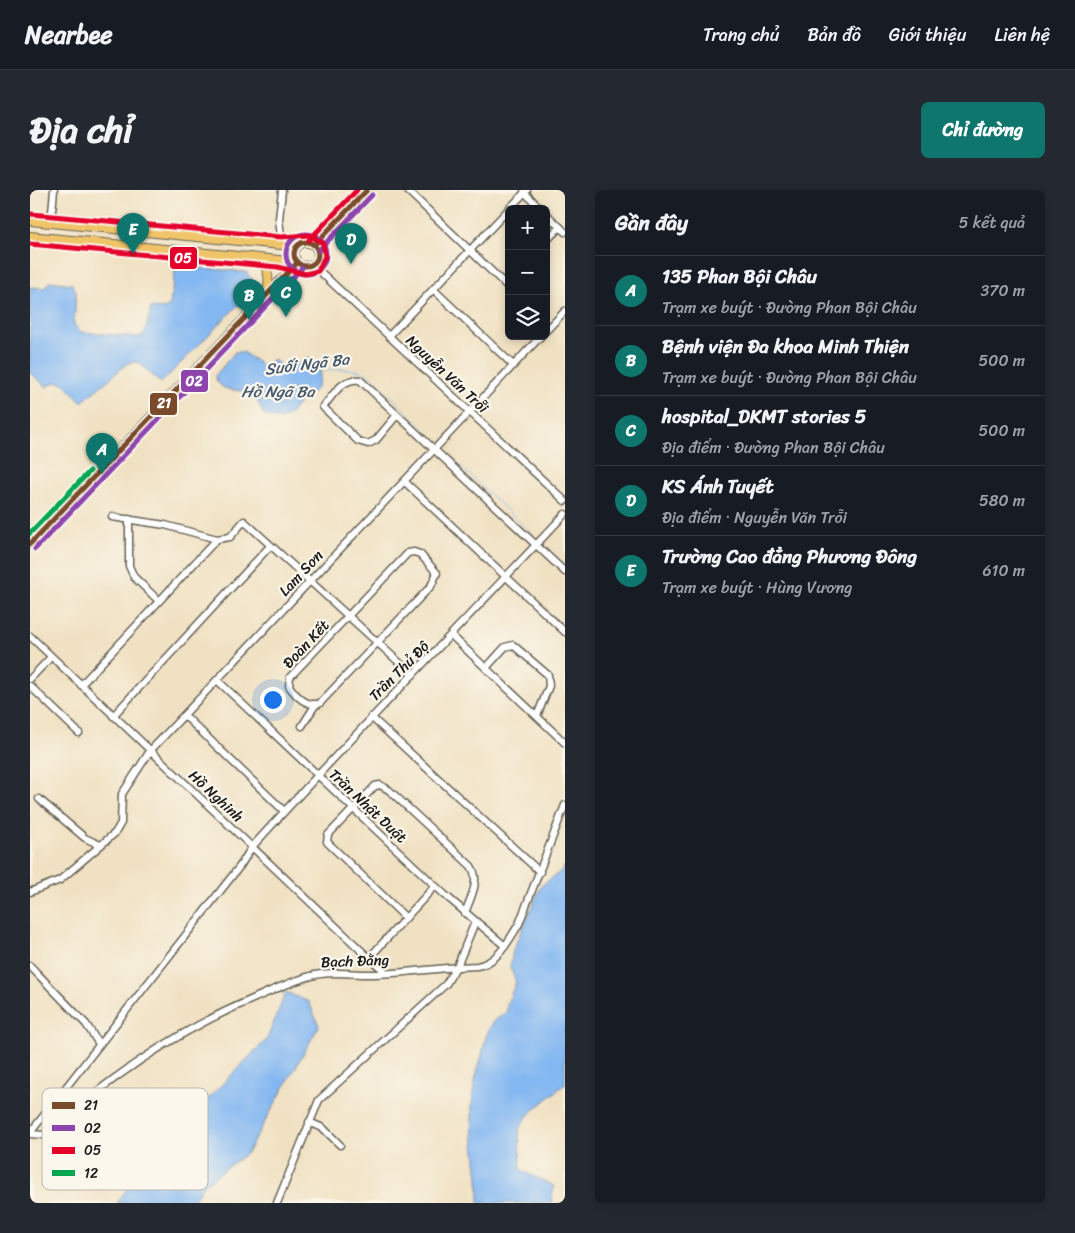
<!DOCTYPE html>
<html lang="vi">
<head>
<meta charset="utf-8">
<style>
  body { margin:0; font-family:Sriracha,sans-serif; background:#242831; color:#f1f3f6 }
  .controls { position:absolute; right:15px; top:15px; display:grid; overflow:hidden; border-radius:8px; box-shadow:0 2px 8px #0003 }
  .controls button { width:45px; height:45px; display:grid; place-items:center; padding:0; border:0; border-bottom:1px solid #363941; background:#171b24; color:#f1f3f6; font:25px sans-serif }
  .you { position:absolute; left:242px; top:509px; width:18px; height:18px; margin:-12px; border:4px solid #fff; border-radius:50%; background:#1a73e8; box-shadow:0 0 0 8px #1a73e833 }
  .badge { display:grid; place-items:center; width:32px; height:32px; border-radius:50%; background:#0f766e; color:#fff; font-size:16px; font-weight:700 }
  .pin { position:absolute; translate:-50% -41px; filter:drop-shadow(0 1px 2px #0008) }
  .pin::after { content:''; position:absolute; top:26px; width:18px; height:15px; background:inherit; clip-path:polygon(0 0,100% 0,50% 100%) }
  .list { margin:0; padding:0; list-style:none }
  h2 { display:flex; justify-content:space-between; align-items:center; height:65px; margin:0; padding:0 20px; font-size:21px }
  h2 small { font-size:16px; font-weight:400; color:#9ea1a6 }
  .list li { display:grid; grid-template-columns:32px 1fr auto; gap:15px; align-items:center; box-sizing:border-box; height:70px; padding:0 20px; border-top:1px solid #363941 }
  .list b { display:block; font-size:19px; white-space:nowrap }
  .list p { margin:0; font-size:16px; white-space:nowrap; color:#9ea1a6 }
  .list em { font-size:16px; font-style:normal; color:#9ea1a6 }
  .icon { flex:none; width:28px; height:28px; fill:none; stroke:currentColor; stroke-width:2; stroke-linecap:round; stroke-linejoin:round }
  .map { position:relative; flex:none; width:535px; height:1013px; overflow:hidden; border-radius:8px }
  header { display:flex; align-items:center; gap:30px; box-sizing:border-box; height:70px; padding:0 25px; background:#171b24; border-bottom:1px solid #363941 }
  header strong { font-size:24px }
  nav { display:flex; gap:28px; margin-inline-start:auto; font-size:18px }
  .intro { display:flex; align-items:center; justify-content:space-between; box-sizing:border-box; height:120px; padding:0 30px }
  h1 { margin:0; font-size:35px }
  .button { padding:12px 22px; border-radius:8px; background:#0f766e; color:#fff; font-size:18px; font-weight:700 }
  main { display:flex; gap:30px; padding:0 30px }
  aside { flex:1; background:#171b24; border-radius:8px; box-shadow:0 2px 8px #0003 }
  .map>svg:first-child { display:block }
  .water { fill:#83b7f1; stroke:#506a86 }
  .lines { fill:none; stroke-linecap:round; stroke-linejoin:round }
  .stream { stroke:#83b7f1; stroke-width:1 }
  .minor-casing { stroke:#666156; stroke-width:9 }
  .major-casing { stroke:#666156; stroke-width:10 }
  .minor { stroke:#fff; stroke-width:6 }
  .major { stroke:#f0c469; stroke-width:8 }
  .bus-1-casing { stroke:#fbf7ec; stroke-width:9 }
  .bus-2-casing { stroke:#fbf7ec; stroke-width:9 }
  .bus-3-casing { stroke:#fbf7ec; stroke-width:9 }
  .bus-4-casing { stroke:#fbf7ec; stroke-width:9 }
  .bus-1 { stroke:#7a4b2a; stroke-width:5 }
  .bus-2 { stroke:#8e44ad; stroke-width:5 }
  .bus-3 { stroke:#e4002b; stroke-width:5 }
  .bus-4 { stroke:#00a651; stroke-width:5 }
  .labels { text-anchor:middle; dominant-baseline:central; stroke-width:4.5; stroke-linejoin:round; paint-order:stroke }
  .street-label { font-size:15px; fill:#1c1c1c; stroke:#fbf7ec }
  .water-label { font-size:16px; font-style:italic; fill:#455a71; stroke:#fbf7ec }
  .key { fill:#fbf7ec; stroke:#b8b5ae; stroke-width:1 }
  .key-label { font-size:14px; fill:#1c1c1c }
  .line-badge { stroke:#fbf7ec; stroke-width:2 }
  .badge-label { font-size:14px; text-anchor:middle; font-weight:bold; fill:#fff }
</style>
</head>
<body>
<header>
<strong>Nearbee</strong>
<nav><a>Trang chủ</a><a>Bản đồ</a><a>Giới thiệu</a><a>Liên hệ</a></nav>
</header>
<div class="intro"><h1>Địa chỉ</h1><a class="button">Chỉ đường</a></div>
<main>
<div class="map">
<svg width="535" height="1013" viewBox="0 0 535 1013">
  <rect width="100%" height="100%" fill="#fbf7ec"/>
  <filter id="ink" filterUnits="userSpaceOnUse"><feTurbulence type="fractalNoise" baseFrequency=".02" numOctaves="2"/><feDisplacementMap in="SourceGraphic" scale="10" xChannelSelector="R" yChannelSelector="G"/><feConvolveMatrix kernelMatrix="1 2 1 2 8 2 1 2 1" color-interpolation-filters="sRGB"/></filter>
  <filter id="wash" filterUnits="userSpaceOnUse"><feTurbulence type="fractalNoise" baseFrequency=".0096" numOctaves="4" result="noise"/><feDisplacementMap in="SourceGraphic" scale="20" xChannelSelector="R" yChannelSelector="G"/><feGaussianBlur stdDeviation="1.12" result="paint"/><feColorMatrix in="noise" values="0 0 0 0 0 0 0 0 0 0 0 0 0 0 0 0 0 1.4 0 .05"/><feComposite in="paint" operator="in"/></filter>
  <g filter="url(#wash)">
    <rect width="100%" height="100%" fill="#f0e1c2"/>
    <g class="water">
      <path d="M152 76 216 82 223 90 216 107 131 193 108 172 98 173 52 212 33 193 24 192 17 197 0 183V97L15 98 20 91 42 94 46 102 44 135 51 142 109 147 115 143 121 118 135 119 140 115 145 80Z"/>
      <path d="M205 162H213L234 177 244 169 253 178 268 174 279 167 290 179C291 204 281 200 268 214 265 217 261 224 257 226 250 231 241 227 234 225L227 210 220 202C205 199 190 203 185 186Z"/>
      <path d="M535 675V894L498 925 489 939 491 980 524 996 521 1013H449C450 977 438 939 443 902 444 890 449 877 452 865 456 845 458 832 477 822V814L486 792 480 777 483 760 511 696 530 682Z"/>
      <path d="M256 802 279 812 289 836 217 963 173 995 162 1013H87L101 993 153 934 237 849Z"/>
    </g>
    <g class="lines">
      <g class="stream">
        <path d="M291 181C310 179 325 176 342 187L401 247"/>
        <path d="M414 261 503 345"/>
        <path d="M512 354 535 375"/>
      </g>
    </g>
  </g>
  <g filter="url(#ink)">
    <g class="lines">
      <g class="minor-casing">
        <g id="minor">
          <path d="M377 0 479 98"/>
          <path d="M494 2 511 19"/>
          <path d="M479 19 497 0"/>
          <path d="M516 24 535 42"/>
          <path d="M21 33 24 0"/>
          <path d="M516 51 530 37"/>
          <path d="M252 55 249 29 252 0"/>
          <path d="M283 75 535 311"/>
          <path d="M403 99 483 175"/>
          <path d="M516 141 535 121"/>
          <path d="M359 146 479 19"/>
          <path d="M367 225 346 250 338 254 328 251 293 217C303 205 313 187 330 190L535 382"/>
          <path d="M375 292 535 442"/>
          <path d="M82 327 135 335 187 349 200 347 214 331 383 485"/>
          <path d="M99 329V376L104 387 129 411"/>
          <path d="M384 362 390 364 407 383 401 396 289 514C276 516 267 507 259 496L260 487 378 363Z"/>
          <path d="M421 445 535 553"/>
          <path d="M0 446 339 768 357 783"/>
          <path d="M456 478 475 457 483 455 518 485 519 496 507 526"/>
          <path d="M0 489 21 467"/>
          <path d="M187 490 415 705 475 756"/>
          <path d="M51 495 187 349"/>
          <path d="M0 496 49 543"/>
          <path d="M154 525 254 621"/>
          <path d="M83 526 240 356"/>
          <path d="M341 527 510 682"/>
          <path d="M272 536 286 514"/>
          <path d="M9 609 55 648 70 655"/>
          <path d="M0 702 30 690 85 643 91 633 92 604 120 561 511 146"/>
          <path d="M376 728 297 652 298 645 345 596 350 595 359 600 441 676C451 690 440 709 435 723"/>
          <path d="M339 768 405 696"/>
          <path d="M0 776 56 834 69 854"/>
          <path d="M279 932 293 938 310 955"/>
          <path d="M0 943 210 676 222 657C324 544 431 435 535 324"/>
          <path d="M0 944 13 945 20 941C81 886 149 840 225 808 245 799 264 790 285 785 306 780 325 785 345 784 379 783 413 777 447 776 468 773 479 750 489 734L535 615"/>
          <path d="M247 1013 289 910 416 794 428 774 445 732"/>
        </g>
      </g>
      <g class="major-casing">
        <g id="major">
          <path d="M0 31 251 55H268"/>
          <path d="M0 46 249 70C260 72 280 82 287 70 289 65 288 60 284 55L274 52 268 55 263 62 267 73"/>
          <path d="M284 55 337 0"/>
          <path d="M227 68C239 78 241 89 236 104"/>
          <path d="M0 354 267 73"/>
        </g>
      </g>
      <use href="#minor" class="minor"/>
      <use href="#major" class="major"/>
      <g class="bus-1-casing">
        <g id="bus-1">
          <circle cx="276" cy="64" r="12"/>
          <path d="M284 55 337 0"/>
          <path d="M0 354 267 73"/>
        </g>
      </g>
      <g class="bus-2-casing">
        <g id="bus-2">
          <circle cx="276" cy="64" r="20"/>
          <path d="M289 60 342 5"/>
          <path d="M5 359 272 78"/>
        </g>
      </g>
      <g class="bus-3-casing">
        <g id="bus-3">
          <path d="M279 50 327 0"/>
          <path d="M0 54 248 77 275 84 288 81 295 66 293 53 279 45 251 47 1 24"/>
        </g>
      </g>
      <g class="bus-4-casing">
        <path id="bus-4" d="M0 343 60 281"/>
      </g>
      <use href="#bus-1" class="bus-1"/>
      <use href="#bus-2" class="bus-2"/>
      <use href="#bus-3" class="bus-3"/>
      <use href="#bus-4" class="bus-4"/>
    </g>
  </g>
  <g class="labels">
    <g class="street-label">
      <text transform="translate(417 184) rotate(43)">Nguyễn Văn Trỗi</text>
      <text transform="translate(271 383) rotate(-47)">Lam Sơn</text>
      <text transform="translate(276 454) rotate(-47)">Đoàn Kết</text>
      <text transform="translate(369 481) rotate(-45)">Trần Thủ Độ</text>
      <text transform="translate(186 606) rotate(43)">Hồ Nghinh</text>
      <text transform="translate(338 616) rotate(43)">Trần Nhật Duật</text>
      <text transform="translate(325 771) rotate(-2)">Bạch Đằng</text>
    </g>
    <g class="water-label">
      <text transform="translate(277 174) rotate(-7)">Suối Ngã Ba</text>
      <text x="248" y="201">Hồ Ngã Ba</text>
    </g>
  </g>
  <rect x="12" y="898" width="166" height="102" rx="8" class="key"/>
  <rect x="22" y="912" width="23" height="7" fill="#7a4b2a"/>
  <rect x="22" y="935" width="23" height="6" fill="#8e44ad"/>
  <rect x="22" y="957" width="23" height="7" fill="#e4002b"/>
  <rect x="22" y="980" width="23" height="6" fill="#00a651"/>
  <g class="key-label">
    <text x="54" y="920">21</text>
    <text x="54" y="943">02</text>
    <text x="54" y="965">05</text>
    <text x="54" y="988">12</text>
  </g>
  <g class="line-badge">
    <rect x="139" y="56" width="29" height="24" rx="5" fill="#e4002b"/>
    <rect x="150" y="179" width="29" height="24" rx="5" fill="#8e44ad"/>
    <rect x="119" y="202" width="29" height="24" rx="5" fill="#7a4b2a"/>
  </g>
  <g class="badge-label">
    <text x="153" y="73">05</text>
    <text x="164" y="196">02</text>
    <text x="134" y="218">21</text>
  </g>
</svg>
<div class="controls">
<button>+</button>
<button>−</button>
<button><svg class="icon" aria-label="layers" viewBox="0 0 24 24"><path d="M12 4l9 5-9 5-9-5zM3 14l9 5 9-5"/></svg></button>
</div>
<div class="you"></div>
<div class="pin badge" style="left:72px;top:284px">A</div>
<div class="pin badge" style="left:219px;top:130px">B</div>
<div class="pin badge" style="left:256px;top:127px">C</div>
<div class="pin badge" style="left:321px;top:74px">D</div>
<div class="pin badge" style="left:103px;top:64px">E</div>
</div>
<aside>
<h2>Gần đây<small>5 kết quả</small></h2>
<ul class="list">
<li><span class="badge">A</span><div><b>135 Phan Bội Châu</b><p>Trạm xe buýt · Đường Phan Bội Châu</p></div><em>370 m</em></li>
<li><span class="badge">B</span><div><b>Bệnh viện Đa khoa Minh Thiện</b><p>Trạm xe buýt · Đường Phan Bội Châu</p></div><em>500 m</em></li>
<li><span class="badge">C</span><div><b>hospital_DKMT stories 5</b><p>Địa điểm · Đường Phan Bội Châu</p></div><em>500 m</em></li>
<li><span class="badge">D</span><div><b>KS Ánh Tuyết</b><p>Địa điểm · Nguyễn Văn Trỗi</p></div><em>580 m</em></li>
<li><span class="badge">E</span><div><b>Trường Cao đẳng Phương Đông</b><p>Trạm xe buýt · Hùng Vương</p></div><em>610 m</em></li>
</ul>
</aside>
</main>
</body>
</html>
